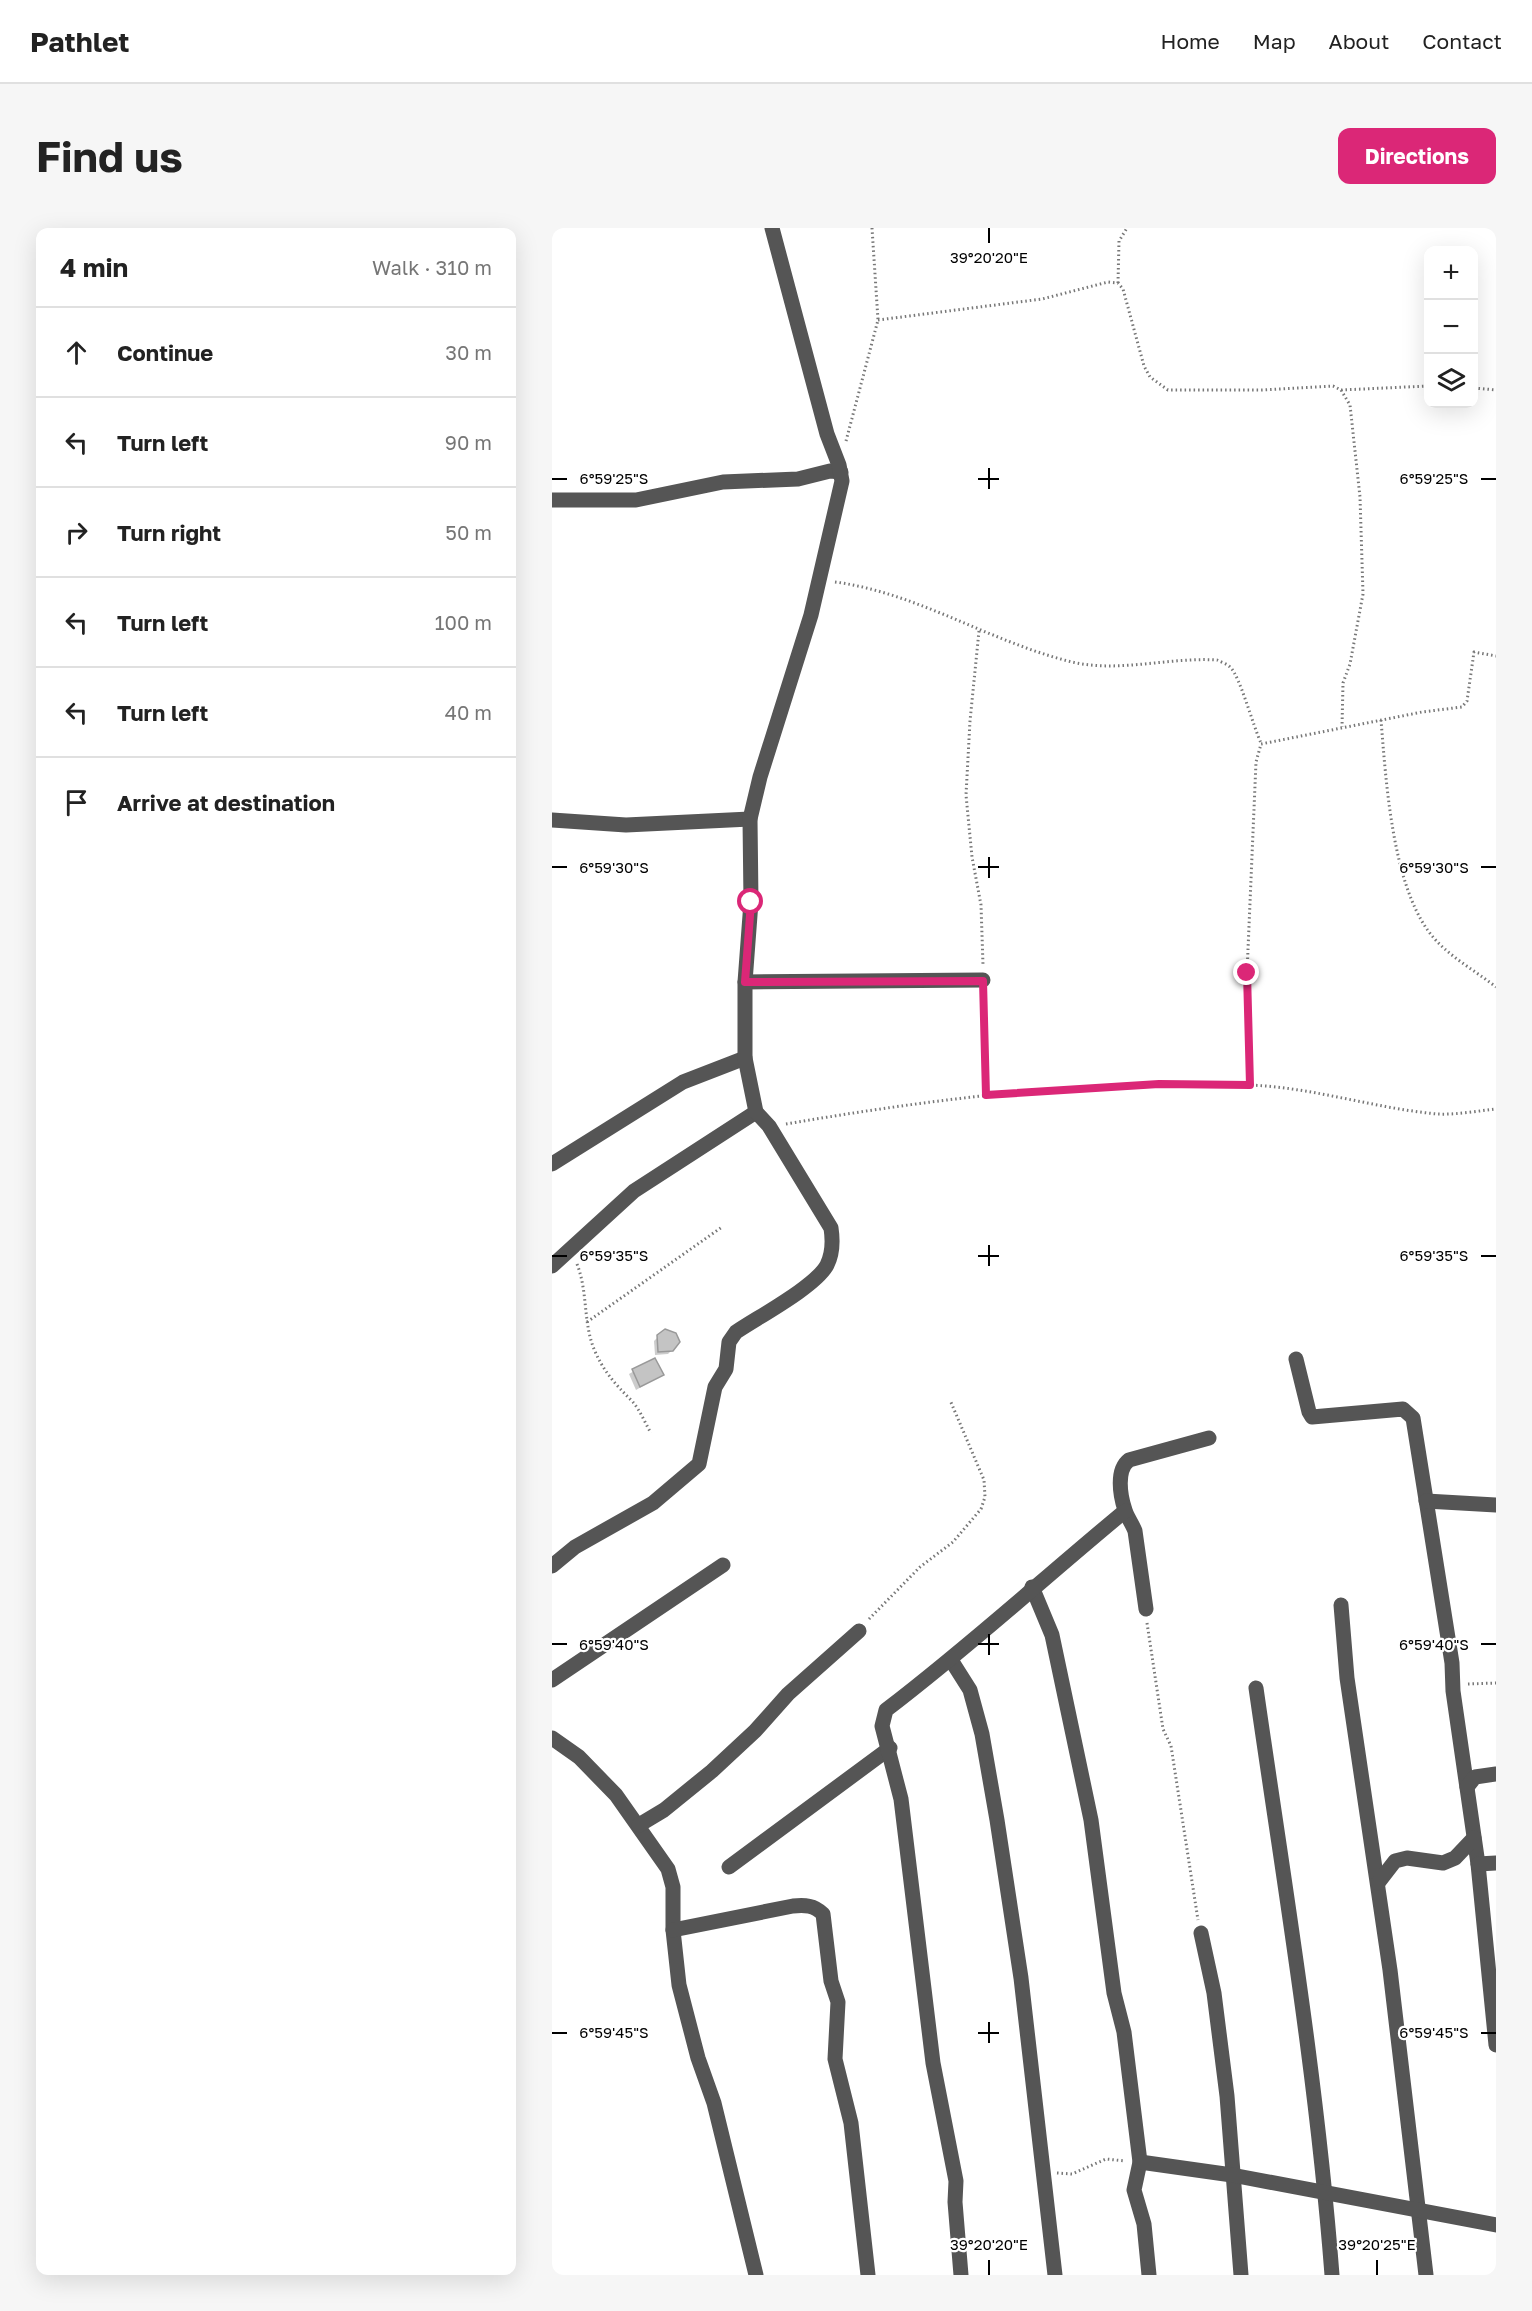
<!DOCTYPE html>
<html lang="en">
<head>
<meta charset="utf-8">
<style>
  body { margin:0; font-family:"Golos Text",sans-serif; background:#f6f6f6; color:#222 }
  .controls { position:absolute; right:18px; top:18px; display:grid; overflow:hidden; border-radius:12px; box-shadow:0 6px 24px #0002 }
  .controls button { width:54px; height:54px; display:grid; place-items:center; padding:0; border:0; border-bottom:2px solid #e0e0e0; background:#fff; color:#222; font:30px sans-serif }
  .stop { position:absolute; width:18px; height:18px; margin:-14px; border:4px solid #db2777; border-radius:50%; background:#fff }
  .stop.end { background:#db2777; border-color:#fff; box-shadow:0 2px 6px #0008 }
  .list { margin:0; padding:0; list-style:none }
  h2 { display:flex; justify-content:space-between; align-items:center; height:78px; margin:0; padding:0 24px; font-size:26px }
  h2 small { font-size:20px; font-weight:400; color:#767676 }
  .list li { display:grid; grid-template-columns:39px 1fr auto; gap:18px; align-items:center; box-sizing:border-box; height:90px; padding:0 24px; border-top:2px solid #e0e0e0 }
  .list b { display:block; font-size:22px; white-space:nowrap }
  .list em { font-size:20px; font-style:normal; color:#767676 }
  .icon { flex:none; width:33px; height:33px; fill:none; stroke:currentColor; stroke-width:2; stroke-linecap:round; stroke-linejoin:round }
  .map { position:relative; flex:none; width:944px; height:2047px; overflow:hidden; border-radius:12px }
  header { display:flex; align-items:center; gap:36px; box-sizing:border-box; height:84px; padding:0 30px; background:#fff; border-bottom:2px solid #e0e0e0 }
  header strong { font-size:28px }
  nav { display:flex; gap:33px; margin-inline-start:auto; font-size:21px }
  .intro { display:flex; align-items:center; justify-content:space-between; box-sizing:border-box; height:144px; padding:0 36px }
  h1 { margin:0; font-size:42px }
  .button { padding:15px 27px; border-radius:12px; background:#db2777; color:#fff; font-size:21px; font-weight:700 }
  main { display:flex; gap:36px; padding:0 36px }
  aside { flex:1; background:#fff; border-radius:12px; box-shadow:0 6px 24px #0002 }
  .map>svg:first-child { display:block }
  .shadow { fill:#0003 }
  .building { fill:#c4c4c4; stroke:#999; stroke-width:1.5 }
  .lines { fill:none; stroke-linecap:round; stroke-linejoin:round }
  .path { stroke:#777; stroke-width:3; stroke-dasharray:1.5 3; stroke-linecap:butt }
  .minor { stroke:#555; stroke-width:15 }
  .route { stroke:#db2777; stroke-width:8 }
  .ticks { fill:none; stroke:#000; stroke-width:2 }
  .ticks-label { font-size:15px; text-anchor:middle; fill:#000; stroke:#fff; stroke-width:4.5; stroke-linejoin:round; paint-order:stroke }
</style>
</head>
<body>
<header>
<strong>Pathlet</strong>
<nav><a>Home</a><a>Map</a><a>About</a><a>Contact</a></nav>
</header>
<div class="intro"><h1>Find us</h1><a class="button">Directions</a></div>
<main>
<aside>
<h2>4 min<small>Walk · 310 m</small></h2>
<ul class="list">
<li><svg class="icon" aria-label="ahead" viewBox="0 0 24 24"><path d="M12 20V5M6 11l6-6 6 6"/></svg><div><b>Continue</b></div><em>30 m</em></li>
<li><svg class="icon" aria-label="left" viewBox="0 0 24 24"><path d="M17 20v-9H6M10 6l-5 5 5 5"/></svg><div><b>Turn left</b></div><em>90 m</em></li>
<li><svg class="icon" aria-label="right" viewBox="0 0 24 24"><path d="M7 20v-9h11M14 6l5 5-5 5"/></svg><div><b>Turn right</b></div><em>50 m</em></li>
<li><svg class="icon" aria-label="left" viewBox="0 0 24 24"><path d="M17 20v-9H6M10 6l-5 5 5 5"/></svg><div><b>Turn left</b></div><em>100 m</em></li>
<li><svg class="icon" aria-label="left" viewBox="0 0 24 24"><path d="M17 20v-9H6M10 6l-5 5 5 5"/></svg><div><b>Turn left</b></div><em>40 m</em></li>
<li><svg class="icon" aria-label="arrive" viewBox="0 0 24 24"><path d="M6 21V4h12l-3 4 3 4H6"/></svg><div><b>Arrive at destination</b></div></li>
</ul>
</aside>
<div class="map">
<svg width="944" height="2047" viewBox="0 0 944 2047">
  <rect width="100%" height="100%" fill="#fff"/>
  <g class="shadow">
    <path d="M106 1109 120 1122 116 1126 103 1127 102 1113Z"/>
    <path d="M103 1131 110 1147 84 1162 77 1146Z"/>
  </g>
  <g class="building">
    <path d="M113 1101 124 1105 128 1114 121 1123 106 1124 105 1107Z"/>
    <path d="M103 1130 112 1147 88 1159 80 1141Z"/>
  </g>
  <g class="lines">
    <g class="path">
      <path d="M566 55 567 13 575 0"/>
      <path d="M326 92 490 71 556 54 566 55 571 61 592 138 598 149 616 162H710L781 158 789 162 798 177 808 269 811 366 798 436 791 455 790 499"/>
      <path d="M922 160 944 162"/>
      <path d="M789 162 876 158"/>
      <path d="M294 213 326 92 320 0"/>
      <path d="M283 354C366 365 438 414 520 434 568 445 616 429 665 432 669 434 675 436 678 439 688 448 701 498 709 515"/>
      <path d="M427 403 418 493 414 567 420 629 429 677 431 737"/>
      <path d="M829 492C834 553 840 654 877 704 894 727 921 741 944 759"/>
      <path d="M432 767 434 867"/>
      <path d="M698 857 695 745 704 534 709 516 870 484 910 479 915 473 922 424 944 428"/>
      <path d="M234 896C386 870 541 851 696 857 760 859 821 880 885 886 904 887 925 883 944 881"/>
      <path d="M25 1036C36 1064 31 1094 42 1121 51 1143 64 1157 80 1173 88 1182 93 1195 99 1205"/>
      <path d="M35 1094 170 999"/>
      <path d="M317 1391 368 1339 401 1314 429 1281 433 1269 432 1252 398 1172"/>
      <path d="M595 1395 611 1501 619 1518 646 1692"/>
      <path d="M916 1456 944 1455"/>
      <path d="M505 1945 520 1946 554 1931 573 1933"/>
    </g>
    <g class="minor">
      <path d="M0 272H84L171 254 246 251 278 243 289 244"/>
      <path d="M0 592 74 597 198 591"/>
      <path d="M193 754 431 752"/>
      <path d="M0 936 131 854 193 830"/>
      <path d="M0 1038 82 963 204 884"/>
      <path d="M744 1131 757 1184 760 1189 851 1181 861 1190 900 1435 901 1463 926 1636 944 1817"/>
      <path d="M874 1273 944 1277"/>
      <path d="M0 1338 23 1319 101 1275 147 1236 163 1159 174 1141 177 1114 184 1104C206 1089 263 1059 275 1037 281 1025 281 1013 279 1000L217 898 204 884 193 830V754L199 674 198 591 208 549 259 387 290 253 287 237 275 206 220 0"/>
      <path d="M480 1359 500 1407 539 1592 562 1765 572 1804 588 1934 582 1962 592 1996 597 2047"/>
      <path d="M789 1377 795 1450 838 1742 874 2047"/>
      <path d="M594 1381 583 1303C580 1295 575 1289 573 1282 568 1267 564 1242 577 1232L657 1210"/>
      <path d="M399 1432 418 1462 430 1506 445 1592 469 1750 503 2047"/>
      <path d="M0 1452 171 1337"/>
      <path d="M704 1460C732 1655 765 1850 780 2047"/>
      <path d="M0 1510 27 1529 64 1567 116 1641 121 1659V1702L127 1757 146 1830 162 1875 204 2047"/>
      <path d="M915 1559 923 1549 944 1546"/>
      <path d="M87 1597 112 1582 160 1543 203 1503 236 1466 307 1403"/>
      <path d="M926 1636 944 1635"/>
      <path d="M177 1639 338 1520"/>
      <path d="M826 1655 843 1633 855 1630 891 1635 903 1630 922 1610"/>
      <path d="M121 1702 241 1678C253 1677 262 1677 271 1686L279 1753 286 1774 283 1831 299 1895 316 2047"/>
      <path d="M649 1705 662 1765 675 1868 689 2047"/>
      <path d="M588 1934 680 1947 944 1997"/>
      <path d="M409 2047 403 1974 404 1953 381 1835 349 1571 330 1498 334 1482C417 1419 493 1349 573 1283"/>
    </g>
  </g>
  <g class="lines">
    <path class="route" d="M199 674 193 754 431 753 434 867 607 856 698 857 695 745"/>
  </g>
  <path class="ticks" d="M437 0V15M437 240V261M0 251H15M426 251H447M929 251H944M437 629V650M0 639H15M426 639H447M929 639H944M437 1017V1038M0 1028H15M426 1028H447M929 1028H944M437 1406V1427M0 1416H15M426 1416H447M929 1416H944M437 1794V1815M0 1805H15M426 1805H447M929 1805H944M437 2032V2047M825 2032V2047"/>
  <g class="ticks-label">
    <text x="437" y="35">39°20'20"E</text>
    <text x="62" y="256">6°59'25"S</text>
    <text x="882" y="256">6°59'25"S</text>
    <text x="62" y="645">6°59'30"S</text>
    <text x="882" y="645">6°59'30"S</text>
    <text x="62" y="1033">6°59'35"S</text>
    <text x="882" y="1033">6°59'35"S</text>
    <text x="62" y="1422">6°59'40"S</text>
    <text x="882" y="1422">6°59'40"S</text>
    <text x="62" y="1810">6°59'45"S</text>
    <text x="882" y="1810">6°59'45"S</text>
    <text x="437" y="2022">39°20'20"E</text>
    <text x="825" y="2022">39°20'25"E</text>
  </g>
</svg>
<div class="controls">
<button>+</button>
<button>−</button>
<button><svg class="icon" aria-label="layers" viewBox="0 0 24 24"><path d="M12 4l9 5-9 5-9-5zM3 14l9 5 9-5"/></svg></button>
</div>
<div class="stop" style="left:199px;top:674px"></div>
<div class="stop end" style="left:695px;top:745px"></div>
</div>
</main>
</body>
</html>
